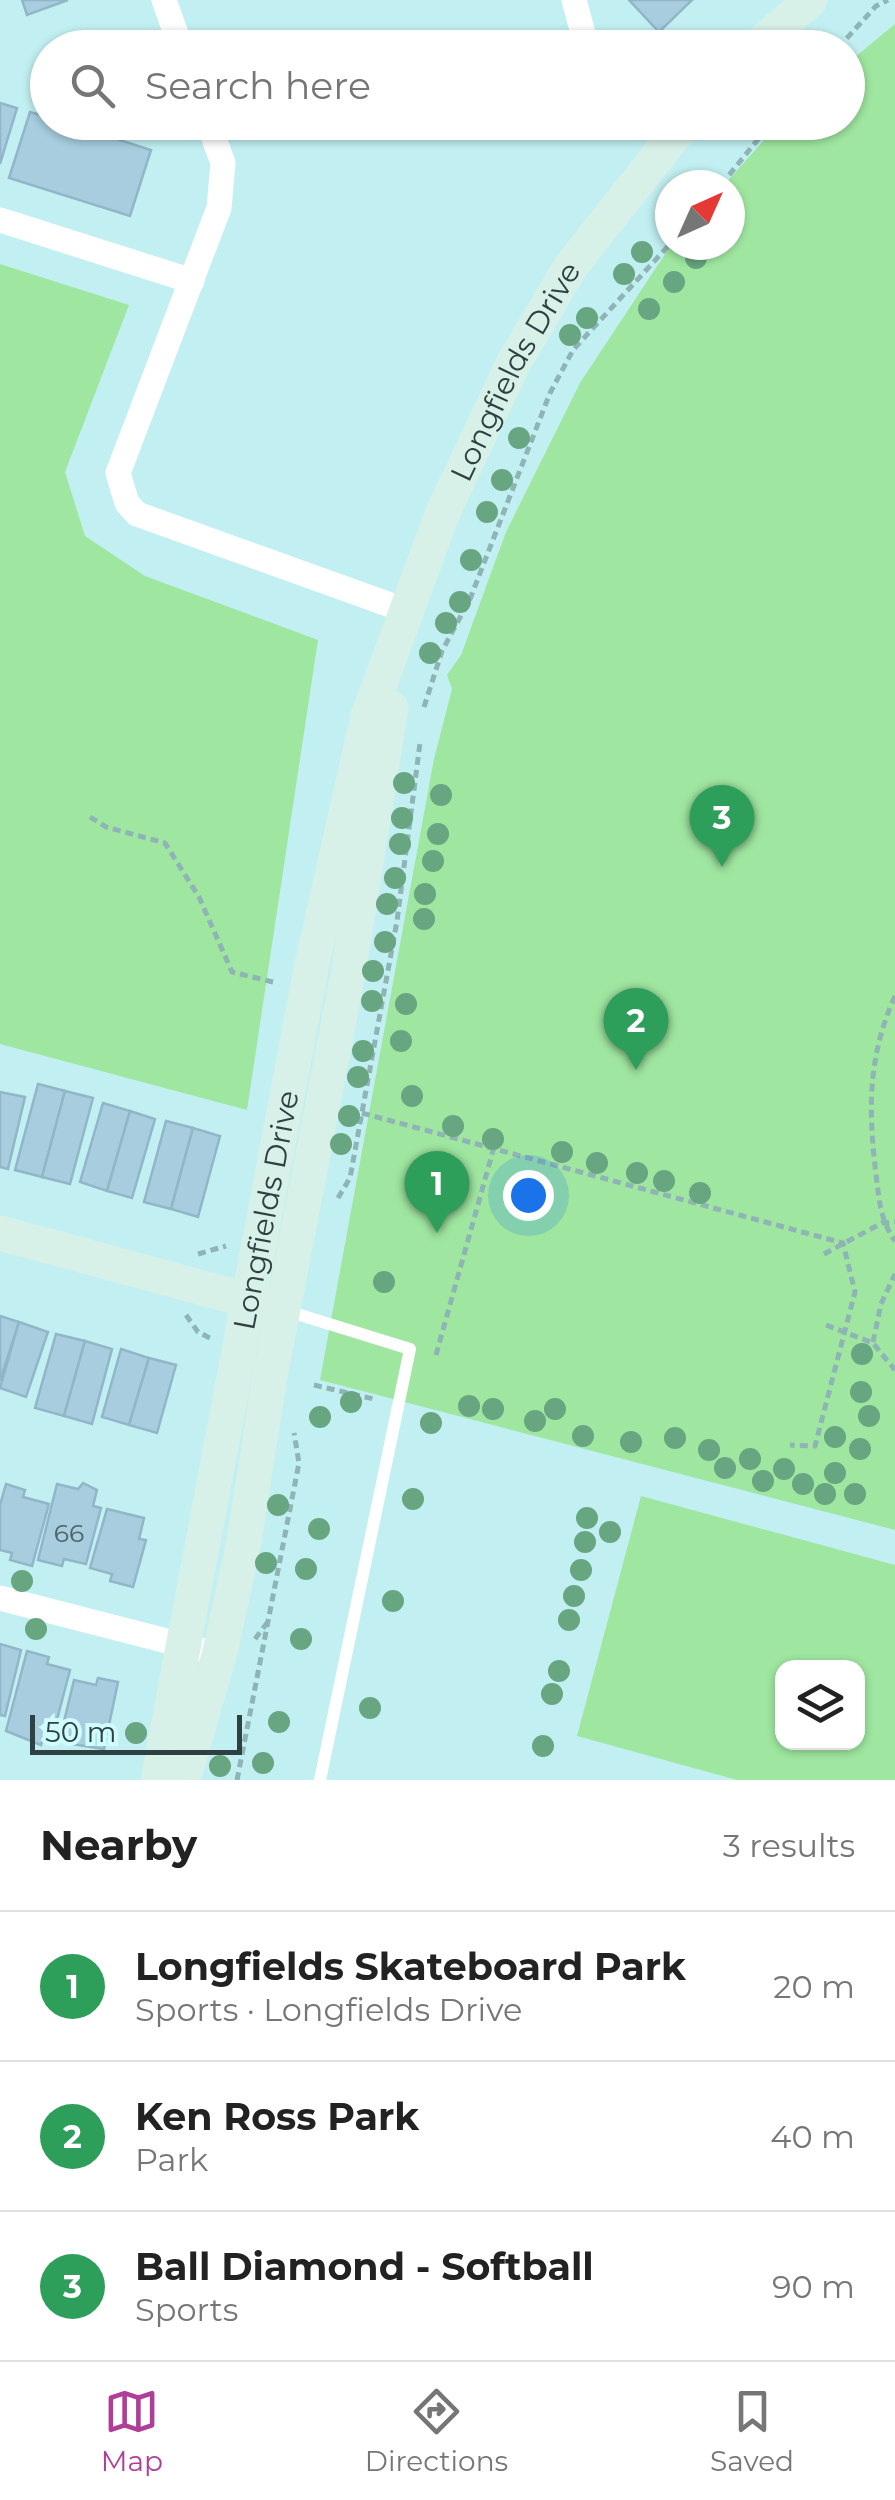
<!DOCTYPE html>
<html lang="en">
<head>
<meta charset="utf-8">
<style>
  body { margin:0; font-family:Montserrat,sans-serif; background:#f6f6f6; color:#222 }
  .controls { position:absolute; right:30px; bottom:30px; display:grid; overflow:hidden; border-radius:20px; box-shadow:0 2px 8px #0004 }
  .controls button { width:90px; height:90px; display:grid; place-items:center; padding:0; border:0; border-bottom:2px solid #e0e0e0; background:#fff; color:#222; font:50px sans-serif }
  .compass { position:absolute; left:655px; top:170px; width:90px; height:90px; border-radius:50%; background:#fff; box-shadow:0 2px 8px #0004; rotate:45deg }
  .scale { position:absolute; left:30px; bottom:25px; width:212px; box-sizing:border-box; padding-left:10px; border:5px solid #2e4041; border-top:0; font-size:28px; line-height:35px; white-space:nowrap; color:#2e4041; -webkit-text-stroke:8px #cffdff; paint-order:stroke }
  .you { position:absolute; left:528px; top:1195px; width:35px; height:35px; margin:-25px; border:8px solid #fff; border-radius:50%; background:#1a73e8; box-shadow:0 0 0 15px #1a73e833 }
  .badge { display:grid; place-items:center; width:65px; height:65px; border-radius:50%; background:#b03e99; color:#fff; font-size:32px; font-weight:700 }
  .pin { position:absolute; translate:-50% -82px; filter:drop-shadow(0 2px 5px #0008) }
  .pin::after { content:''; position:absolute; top:52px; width:35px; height:30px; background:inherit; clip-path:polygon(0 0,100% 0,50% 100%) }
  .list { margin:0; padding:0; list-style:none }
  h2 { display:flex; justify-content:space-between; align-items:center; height:130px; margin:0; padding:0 40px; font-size:42px }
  h2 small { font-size:32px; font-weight:400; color:#767676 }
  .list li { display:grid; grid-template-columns:65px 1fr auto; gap:30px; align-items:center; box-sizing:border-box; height:150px; padding:0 40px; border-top:2px solid #e0e0e0 }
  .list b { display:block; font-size:38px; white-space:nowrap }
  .list p { margin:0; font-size:32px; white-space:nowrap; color:#767676 }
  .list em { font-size:32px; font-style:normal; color:#767676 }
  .icon { flex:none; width:55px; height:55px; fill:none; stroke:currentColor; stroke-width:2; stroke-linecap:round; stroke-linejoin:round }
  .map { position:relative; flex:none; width:895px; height:1780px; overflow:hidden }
  .search { position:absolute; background:#fff; box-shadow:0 2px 8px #0004; left:30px; right:30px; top:30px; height:110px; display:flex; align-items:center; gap:25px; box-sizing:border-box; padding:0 35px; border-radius:55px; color:#767676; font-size:38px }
  .sheet { height:580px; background:#fff }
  nav { display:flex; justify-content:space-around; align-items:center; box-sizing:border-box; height:140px; border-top:2px solid #e0e0e0; background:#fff; font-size:28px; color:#767676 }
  nav a { display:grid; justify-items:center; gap:5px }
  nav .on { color:#b03e99 }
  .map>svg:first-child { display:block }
  .green { fill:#9fe6a0; fill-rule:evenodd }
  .building { fill:#a7cdde; stroke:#91b6c7; stroke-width:2.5 }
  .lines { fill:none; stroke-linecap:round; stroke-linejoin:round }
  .path { stroke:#8fb4b5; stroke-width:5; stroke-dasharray:8 5; stroke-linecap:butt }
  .lane { stroke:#fff; stroke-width:12 }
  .street { stroke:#fff; stroke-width:25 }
  .secondary { stroke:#d7f0e8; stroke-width:35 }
  .tree { fill:#68a581 }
  .labels { text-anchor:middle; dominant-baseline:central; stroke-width:8; stroke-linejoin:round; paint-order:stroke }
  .number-label { font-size:25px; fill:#4c6368 }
  .street-label { font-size:30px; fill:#2e4041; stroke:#cffdff }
</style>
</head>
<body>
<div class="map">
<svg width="895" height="1780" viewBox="0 0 895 1780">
  <rect width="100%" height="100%" fill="#c2f0f2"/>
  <g class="green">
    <path d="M895 24V1530L320 1380 434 759 452 689 447 675 461 655 506 532 580 383 667 251 672 245H730V185H724L779 123 848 122V63Z"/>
    <path d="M0 264 129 305 65 472 85 536 145 576 318 640 247 1110 0 1044Z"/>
    <path d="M641 1496 895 1565V1780H737L577 1736ZM782 1668H858V1742H782Z"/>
  </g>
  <g class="building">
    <path d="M22 0H68L27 15Z"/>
    <path d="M629 0H692L659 32Z"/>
    <path d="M0 103 17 108 0 164Z"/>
    <path d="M30 112 48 117V122H64L151 150 130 216 9 178Z"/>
    <path d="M38 1084 65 1091 42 1177 15 1170Z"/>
    <path d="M65 1091 93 1098 70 1184 42 1177Z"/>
    <path d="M0 1092 25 1097 8 1169 0 1167Z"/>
    <path d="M103 1103 130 1111 107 1191 80 1182Z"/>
    <path d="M130 1111 155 1119 132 1198 107 1191Z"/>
    <path d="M166 1121 193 1128 171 1209 144 1202Z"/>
    <path d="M193 1128 220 1136 198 1217 171 1209Z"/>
    <path d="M0 1316 19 1322 0 1381Z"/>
    <path d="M19 1322 48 1332 26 1397 0 1388Z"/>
    <path d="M56 1334 85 1341 64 1416 35 1408Z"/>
    <path d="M85 1341 112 1349 92 1424 64 1416Z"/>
    <path d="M121 1349 149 1358 129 1425 102 1417Z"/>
    <path d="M149 1358 176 1365 157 1433 129 1425Z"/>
    <path d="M83 1483 97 1490 93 1506 101 1508 86 1564 64 1559 62 1566 38 1560 57 1484 78 1489Z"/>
    <path d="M6 1484 25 1490 23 1497 49 1504 32 1566 10 1560 12 1553 0 1550V1505Z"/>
    <path d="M107 1509 144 1518 139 1539 146 1540 133 1587 110 1581 112 1574 90 1568Z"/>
    <path d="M0 1644 21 1650 5 1716 0 1715Z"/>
    <path d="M27 1651 49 1657 47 1664 70 1670 54 1731 46 1729 41 1745 6 1731Z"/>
    <path d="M98 1678 118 1682 104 1749 71 1744 72 1737 61 1734 74 1680 96 1685Z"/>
  </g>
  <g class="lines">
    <g class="path">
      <path d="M838 48 876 6 888 0"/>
      <path d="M721 185 772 122"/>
      <path d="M424 707 442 651 470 599 550 393 573 350 670 244"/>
      <path d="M90 817 106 827 165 843 199 897 232 972 277 983"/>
      <path d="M895 996C868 1056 868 1110 876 1174 879 1200 880 1219 895 1241"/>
      <path d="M362 1113 843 1243 855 1292 815 1446 790 1445"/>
      <path d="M338 1198 350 1178 397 921 420 743"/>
      <path d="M198 1254 226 1246"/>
      <path d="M824 1254 882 1223 895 1222"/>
      <path d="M186 1315 198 1332 210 1338"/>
      <path d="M826 1325 873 1343 895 1370"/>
      <path d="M873 1342 881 1304 895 1274"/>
      <path d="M436 1355 494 1147"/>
      <path d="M314 1385 374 1399"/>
      <path d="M255 1639 270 1619"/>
      <path d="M237 1780 299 1463 294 1433"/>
    </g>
    <g class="lane">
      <path d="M139 48 178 38"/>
      <path d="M284 1310 410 1349 320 1780"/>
    </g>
    <g class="street">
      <path d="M164 0 181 48"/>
      <path d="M574 0 587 48"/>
      <path d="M208 122 223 163 219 208 118 473 127 503 137 514 407 611"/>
      <path d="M0 220 192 281"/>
      <path d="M0 1598 198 1649"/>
    </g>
    <g class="secondary">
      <path d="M756 48 810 0"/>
      <path d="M0 1233 269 1306"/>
      <path id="s1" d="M158 1780 311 969 368 716 443 512 513 364 571 266 685 122"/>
      <path d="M183 1780 219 1656 243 1547 270 1376 348 974 391 708"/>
    </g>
  </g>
  <g class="tree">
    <circle cx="642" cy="252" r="11"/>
    <circle cx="696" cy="258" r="11"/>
    <circle cx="624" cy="274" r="11"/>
    <circle cx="674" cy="282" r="11"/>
    <circle cx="649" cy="309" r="11"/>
    <circle cx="587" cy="318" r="11"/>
    <circle cx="570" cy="335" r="11"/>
    <circle cx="519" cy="438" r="11"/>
    <circle cx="502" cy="480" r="11"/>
    <circle cx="487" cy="512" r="11"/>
    <circle cx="471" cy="560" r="11"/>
    <circle cx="460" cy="602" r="11"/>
    <circle cx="446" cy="623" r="11"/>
    <circle cx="430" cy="653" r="11"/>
    <circle cx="404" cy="783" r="11"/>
    <circle cx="441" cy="795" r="11"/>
    <circle cx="402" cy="818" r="11"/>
    <circle cx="438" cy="834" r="11"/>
    <circle cx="400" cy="844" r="11"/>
    <circle cx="433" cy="861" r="11"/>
    <circle cx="395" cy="878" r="11"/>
    <circle cx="425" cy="894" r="11"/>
    <circle cx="387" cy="904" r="11"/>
    <circle cx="424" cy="919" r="11"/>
    <circle cx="385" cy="942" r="11"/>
    <circle cx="373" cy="971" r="11"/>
    <circle cx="372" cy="1001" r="11"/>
    <circle cx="406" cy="1004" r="11"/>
    <circle cx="401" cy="1041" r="11"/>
    <circle cx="363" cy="1051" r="11"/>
    <circle cx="358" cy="1077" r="11"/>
    <circle cx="412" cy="1096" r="11"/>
    <circle cx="349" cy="1116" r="11"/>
    <circle cx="453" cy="1126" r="11"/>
    <circle cx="493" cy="1139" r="11"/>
    <circle cx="341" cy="1144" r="11"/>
    <circle cx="562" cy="1152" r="11"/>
    <circle cx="597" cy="1163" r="11"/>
    <circle cx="637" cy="1173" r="11"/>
    <circle cx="664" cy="1181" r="11"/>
    <circle cx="700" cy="1193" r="11"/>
    <circle cx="384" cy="1282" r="11"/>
    <circle cx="862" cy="1354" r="11"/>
    <circle cx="861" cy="1392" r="11"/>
    <circle cx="351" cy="1402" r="11"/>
    <circle cx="469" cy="1406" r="11"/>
    <circle cx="493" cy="1409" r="11"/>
    <circle cx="555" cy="1409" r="11"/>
    <circle cx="869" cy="1416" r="11"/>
    <circle cx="320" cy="1417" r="11"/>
    <circle cx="535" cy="1421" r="11"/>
    <circle cx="431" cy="1423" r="11"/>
    <circle cx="583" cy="1436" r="11"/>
    <circle cx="835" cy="1437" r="11"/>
    <circle cx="675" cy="1438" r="11"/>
    <circle cx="631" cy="1442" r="11"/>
    <circle cx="860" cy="1449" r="11"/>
    <circle cx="709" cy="1450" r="11"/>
    <circle cx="750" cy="1459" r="11"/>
    <circle cx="725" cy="1468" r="11"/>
    <circle cx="784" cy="1469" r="11"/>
    <circle cx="835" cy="1473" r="11"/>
    <circle cx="763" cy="1481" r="11"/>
    <circle cx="803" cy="1484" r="11"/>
    <circle cx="825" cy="1494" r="11"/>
    <circle cx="855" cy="1494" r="11"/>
    <circle cx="413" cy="1499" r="11"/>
    <circle cx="278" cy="1505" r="11"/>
    <circle cx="587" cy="1518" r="11"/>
    <circle cx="319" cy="1529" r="11"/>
    <circle cx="610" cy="1532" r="11"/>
    <circle cx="585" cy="1542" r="11"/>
    <circle cx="266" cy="1563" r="11"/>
    <circle cx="306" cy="1569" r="11"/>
    <circle cx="581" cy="1570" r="11"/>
    <circle cx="22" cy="1581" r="11"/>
    <circle cx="574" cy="1596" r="11"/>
    <circle cx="393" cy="1601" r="11"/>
    <circle cx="569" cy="1620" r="11"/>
    <circle cx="36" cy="1629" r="11"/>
    <circle cx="301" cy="1639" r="11"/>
    <circle cx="559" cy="1671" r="11"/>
    <circle cx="552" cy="1694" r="11"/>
    <circle cx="370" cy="1708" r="11"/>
    <circle cx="279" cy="1722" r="11"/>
    <circle cx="136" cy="1733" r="11"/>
    <circle cx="543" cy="1746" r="11"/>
    <circle cx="263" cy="1763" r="11"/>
    <circle cx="220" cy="1766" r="11"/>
  </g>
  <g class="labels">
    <g class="number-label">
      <text x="69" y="1533">66</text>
    </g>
    <g class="street-label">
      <text stroke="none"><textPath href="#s1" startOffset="1460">Longfields Drive</textPath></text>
      <text stroke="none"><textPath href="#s1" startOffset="580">Longfields Drive</textPath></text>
    </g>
  </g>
</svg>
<div class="controls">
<button><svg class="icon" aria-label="layers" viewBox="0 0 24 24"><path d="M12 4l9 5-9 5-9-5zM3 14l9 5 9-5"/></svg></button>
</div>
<svg class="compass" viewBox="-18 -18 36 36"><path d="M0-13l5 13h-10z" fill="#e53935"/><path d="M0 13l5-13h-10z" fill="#767676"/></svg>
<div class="scale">50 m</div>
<div class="you"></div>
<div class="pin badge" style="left:437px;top:1233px;background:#2e9e5b">1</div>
<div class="pin badge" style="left:636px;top:1070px;background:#2e9e5b">2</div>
<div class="pin badge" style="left:722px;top:867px;background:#2e9e5b">3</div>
<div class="search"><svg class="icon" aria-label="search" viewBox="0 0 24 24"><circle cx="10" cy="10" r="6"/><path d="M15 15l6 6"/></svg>Search here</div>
</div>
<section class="sheet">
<h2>Nearby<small>3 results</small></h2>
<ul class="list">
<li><span class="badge" style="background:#2e9e5b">1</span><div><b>Longfields Skateboard Park</b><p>Sports · Longfields Drive</p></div><em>20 m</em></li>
<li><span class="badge" style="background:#2e9e5b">2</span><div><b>Ken Ross Park</b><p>Park</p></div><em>40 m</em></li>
<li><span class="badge" style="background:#2e9e5b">3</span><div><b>Ball Diamond - Softball</b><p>Sports</p></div><em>90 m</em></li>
</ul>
</section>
<nav>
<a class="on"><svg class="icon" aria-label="map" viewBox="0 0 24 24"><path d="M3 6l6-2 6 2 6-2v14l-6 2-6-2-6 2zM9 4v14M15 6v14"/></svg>Map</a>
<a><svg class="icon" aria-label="directions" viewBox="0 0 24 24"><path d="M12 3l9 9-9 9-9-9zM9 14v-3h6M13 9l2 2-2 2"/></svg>Directions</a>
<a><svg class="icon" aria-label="saved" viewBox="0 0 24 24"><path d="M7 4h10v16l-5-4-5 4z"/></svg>Saved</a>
</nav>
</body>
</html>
